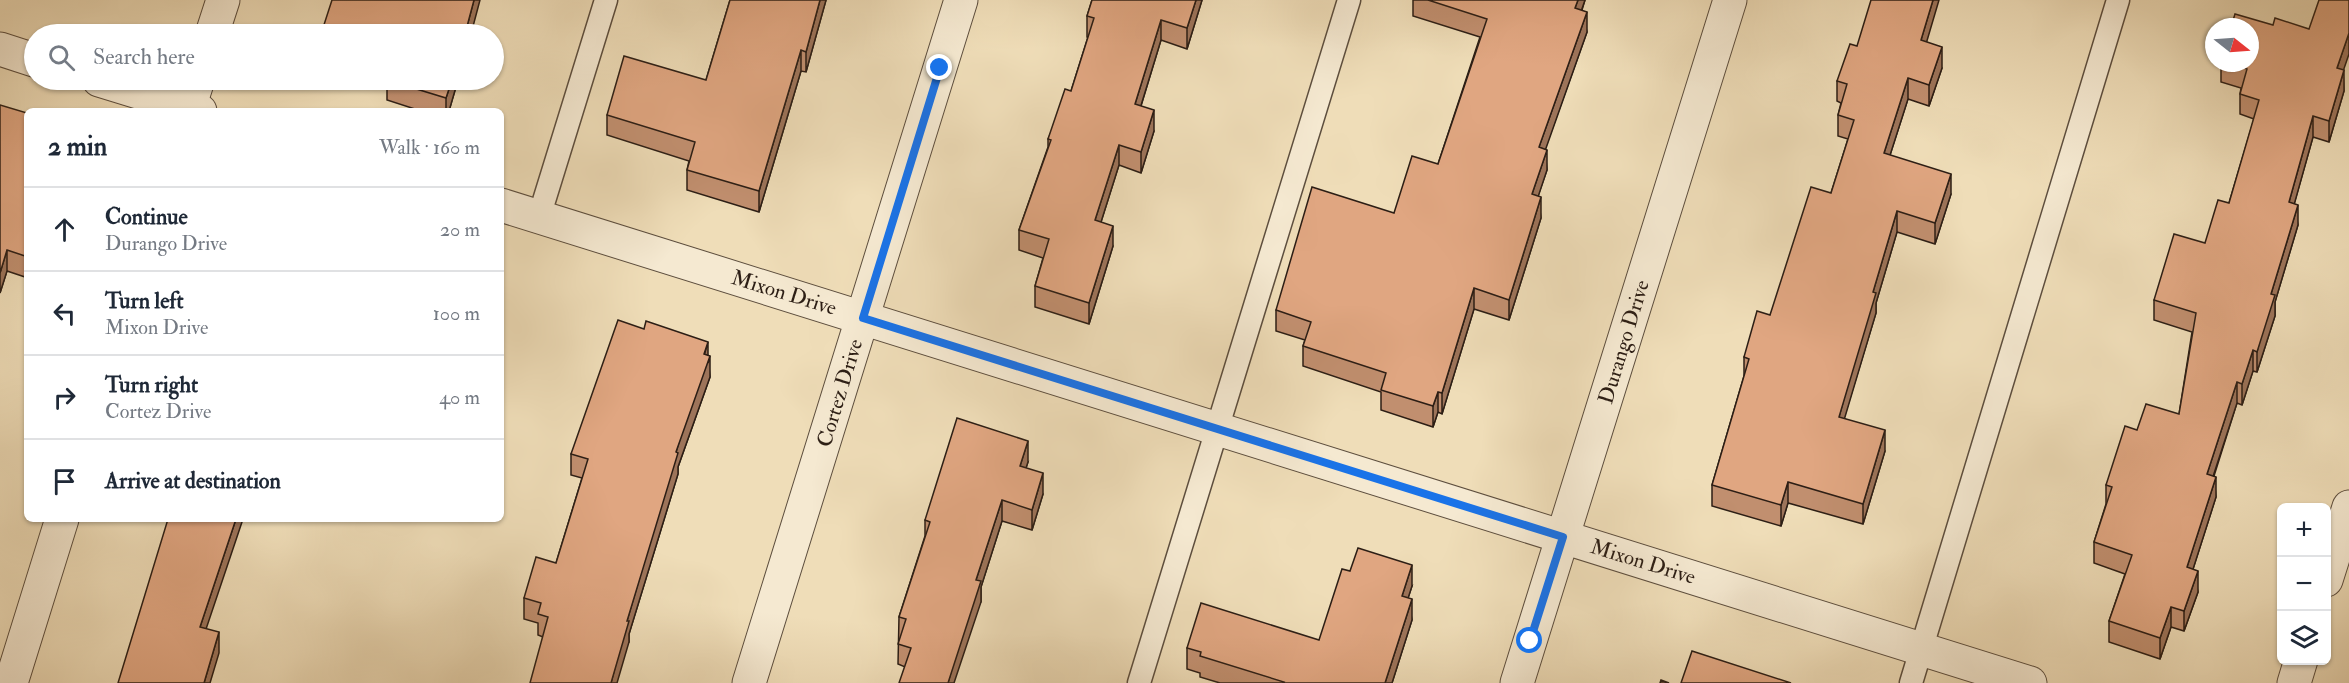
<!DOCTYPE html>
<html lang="en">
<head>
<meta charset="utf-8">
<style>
  body { margin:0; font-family:"IM FELL Double Pica",serif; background:#f6f6f7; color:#1f2937 }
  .controls { position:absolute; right:18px; bottom:18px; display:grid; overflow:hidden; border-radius:9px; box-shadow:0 2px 4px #0004 }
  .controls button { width:54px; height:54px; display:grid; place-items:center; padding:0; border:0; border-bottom:2px solid #e0e1e3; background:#fff; color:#1f2937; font:30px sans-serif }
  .compass { position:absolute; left:2205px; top:18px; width:54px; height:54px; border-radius:50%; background:#fff; box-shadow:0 2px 4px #0004; rotate:107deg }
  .stop { position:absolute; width:18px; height:18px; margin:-14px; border:4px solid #1a73e8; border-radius:50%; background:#fff }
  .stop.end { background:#1a73e8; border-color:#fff; box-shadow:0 2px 6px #0008 }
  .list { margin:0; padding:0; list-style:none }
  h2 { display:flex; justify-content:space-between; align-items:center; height:78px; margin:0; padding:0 24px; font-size:26px }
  h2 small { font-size:20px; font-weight:400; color:#747a83 }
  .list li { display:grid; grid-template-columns:39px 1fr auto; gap:18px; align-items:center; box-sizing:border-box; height:84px; padding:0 24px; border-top:2px solid #e0e1e3 }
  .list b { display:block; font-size:22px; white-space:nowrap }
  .list p { margin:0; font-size:20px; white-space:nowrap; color:#747a83 }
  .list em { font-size:20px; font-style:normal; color:#747a83 }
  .icon { flex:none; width:33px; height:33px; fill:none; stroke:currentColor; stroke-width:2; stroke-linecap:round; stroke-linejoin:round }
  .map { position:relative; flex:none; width:2349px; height:683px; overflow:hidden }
  .search { position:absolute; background:#fff; box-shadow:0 2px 4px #0004; left:24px; top:24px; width:480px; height:66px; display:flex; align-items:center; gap:15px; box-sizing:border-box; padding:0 21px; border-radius:33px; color:#747a83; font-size:22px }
  .panel { position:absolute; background:#fff; box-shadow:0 2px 4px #0004; left:24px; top:108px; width:480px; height:414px; border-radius:9px }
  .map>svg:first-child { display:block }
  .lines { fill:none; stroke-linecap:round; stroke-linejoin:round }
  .service-casing { stroke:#5d4e3e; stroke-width:25 }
  .minor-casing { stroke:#5d4e3e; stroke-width:35 }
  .service { stroke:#f5e9d1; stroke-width:22 }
  .minor { stroke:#f5e9d1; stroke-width:33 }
  .wall { fill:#c18f6f; stroke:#2c1e15; stroke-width:1.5 }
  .shaded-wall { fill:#9d745a; stroke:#2c1e15; stroke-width:1.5 }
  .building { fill:#e0a681; stroke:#2c1e15; stroke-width:1.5 }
  .route { stroke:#1a73e8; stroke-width:8 }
  .labels { text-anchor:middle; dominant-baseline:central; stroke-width:4.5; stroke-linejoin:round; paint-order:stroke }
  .street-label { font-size:21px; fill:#2c1e15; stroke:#f5e9d1 }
</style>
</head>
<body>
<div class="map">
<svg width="2349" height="683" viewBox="0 0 2349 683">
  <rect width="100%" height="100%" fill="#efddb8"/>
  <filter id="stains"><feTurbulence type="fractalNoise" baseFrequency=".00333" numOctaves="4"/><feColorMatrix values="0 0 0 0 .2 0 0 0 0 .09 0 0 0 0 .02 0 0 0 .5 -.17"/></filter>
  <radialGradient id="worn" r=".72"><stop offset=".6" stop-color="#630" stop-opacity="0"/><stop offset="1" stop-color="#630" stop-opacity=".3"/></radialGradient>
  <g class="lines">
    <g class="service-casing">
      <g id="service">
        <path d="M539 217 606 0"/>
        <path d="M1139 683 1349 0"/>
        <path d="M1911 683 2118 0"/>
      </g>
    </g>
    <g class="minor-casing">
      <g id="minor">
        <path d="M212 34 223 0"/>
        <path d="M0 49 34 60"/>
        <path d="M99 80 200 111"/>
        <path d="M188 111 198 80"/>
        <path d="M501 205 2030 683"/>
        <path d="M2326 580 2349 507"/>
        <path d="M11 683 62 519"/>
        <path d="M749 683 961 0"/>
        <path d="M1517 683 1730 0"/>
        <path d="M2294 683 2301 660"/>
      </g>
    </g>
    <use href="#service" class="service"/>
    <use href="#minor" class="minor"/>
  </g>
  <g class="wall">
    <path d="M730 0H826L806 72 801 71 759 212 687 190V170L689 161 607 135V115L706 80Z"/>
    <path d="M1092 0H1202L1187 49 1161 40 1141 106 1154 131 1141 173 1119 165 1101 222 1113 246 1089 324 1035 307V286L1043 258 1019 250V230L1048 147V139L1071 91 1088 37H1087V16Z"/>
    <path d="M1413 0H1585L1582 10 1587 32 1545 149 1547 170 1538 196 1541 218 1509 320 1474 309 1442 414 1438 412 1433 427 1381 410V392L1303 366V346L1305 340 1276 331V310L1394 213 1438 164 1480 37 1413 16Z"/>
    <path d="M2273 25 2309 29 2343 70 2344 91 2329 142 2313 137 2294 204 2298 225 2275 302V316L2257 372 2253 371 2242 405 2237 403 2214 476 2216 497 2193 569 2198 592 2184 631 2171 627 2160 659 2109 642V621L2125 574 2094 563V542L2106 504V485L2137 430 2179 414 2192 332 2154 320V300L2205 243 2229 203 2254 119 2240 114V94L2241 88 2221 82V63H2250Z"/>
    <path d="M1926 42 1942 68 1929 106 1908 99 1890 155 1951 194 1935 244 1897 232 1876 303V313L1844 418 1885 451 1863 524 1788 503 1781 526 1712 506V485L1744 376V357L1770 315 1831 193 1848 139 1838 136V115L1841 103 1837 101V81Z"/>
    <path d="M387 80H458L449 111H421L387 100Z"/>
    <path d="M27 113V270L25 277 7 271 0 293Z"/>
    <path d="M644 329 708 356 710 377 678 467V474L629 634V642L543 637 538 635V623L524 619V598L556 563 582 478 571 475V454Z"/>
    <path d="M1028 462 1026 468 1043 494 1032 530 1002 521 981 587V602L905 667 898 664 899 617 925 536V520Z"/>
    <path d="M1412 586 1408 598 1412 620 1392 683H1220L1200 677V673L1187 669V648L1319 640Z"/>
  </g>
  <g class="shaded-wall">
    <path d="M474 0H480L471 34H465Z"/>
    <path d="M820 0H826L806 72V52Z"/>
    <path d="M1196 0H1202L1187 49V28Z"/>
    <path d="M1578 0H1585L1575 29V8Z"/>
    <path d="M1933 0H1939L1921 61V40Z"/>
    <path d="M1587 12V32L1539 168V147Z"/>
    <path d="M1161 20V40L1135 125V104Z"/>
    <path d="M2349 33V54L2337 89V68Z"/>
    <path d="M1942 47V68L1929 106V85Z"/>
    <path d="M801 50V71L759 212V191Z"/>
    <path d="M2344 70V91L2329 142V121Z"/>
    <path d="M1908 78V99L1884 174V153Z"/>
    <path d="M452 80H458L449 111H446V98Z"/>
    <path d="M1154 110V131L1141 173V152Z"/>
    <path d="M2313 116V137L2289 223V202Z"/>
    <path d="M1119 145V165L1095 241V220Z"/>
    <path d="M1547 150V170L1532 215V194Z"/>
    <path d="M1951 174V194L1935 244V223Z"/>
    <path d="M1541 197V218L1509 320V300Z"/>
    <path d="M2298 205V225L2275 302V316L2257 372V352L2271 294Z"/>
    <path d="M1897 211V232L1876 303V313L1839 437V417L1873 292Z"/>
    <path d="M1113 226V246L1089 324V303Z"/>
    <path d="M27 249V270L25 277V256Z"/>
    <path d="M7 250V271L0 293V273Z"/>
    <path d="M1474 288V309L1442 414V393Z"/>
    <path d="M708 342V363L710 356V377L678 467V474L629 634V642L617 683H611L627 621Z"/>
    <path d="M2253 350V371L2242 405V384Z"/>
    <path d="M2237 382V403L2207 495V474Z"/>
    <path d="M1438 392V412L1433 427V406Z"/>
    <path d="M1885 430V451L1863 524V504Z"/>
    <path d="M1028 441V462L1020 486V466Z"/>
    <path d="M1043 473V494L1032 530V510Z"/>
    <path d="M2216 477V497L2187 588V567Z"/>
    <path d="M1788 482V503L1781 526V505Z"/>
    <path d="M1002 500V521L981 587V602L954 683H948L976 580Z"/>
    <path d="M236 519H243L200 647V627Z"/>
    <path d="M1412 565V586L1402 617V596Z"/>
    <path d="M2198 571V592L2184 631V611Z"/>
    <path d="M1412 599V620L1392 683H1385Z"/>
    <path d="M2171 607V627L2160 659V638Z"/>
    <path d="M219 632V653L210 683H204Z"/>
  </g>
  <g class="building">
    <path d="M332 0H474L465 34H321Z"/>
    <path d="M730 0H820L806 52 801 50 759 191 687 170 695 142 607 115 624 56 706 80Z"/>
    <path d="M1092 0H1196L1187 28 1161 20 1135 104 1154 110 1141 152 1119 145 1095 220 1113 226 1089 303 1035 286 1049 239 1019 230 1051 140 1048 139 1065 89 1071 91 1094 18 1087 16Z"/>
    <path d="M1428 0H1578L1575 8 1587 12 1539 147 1547 150 1532 194 1541 197 1509 300 1474 288 1442 393 1438 392 1433 406 1381 390 1386 373 1303 346 1311 322 1276 310 1312 187 1394 213 1412 156 1438 164 1487 19Z"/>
    <path d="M1871 0H1933L1921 40 1942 47 1929 85 1908 78 1884 153 1951 174 1935 223 1897 211 1873 292 1876 293 1839 417 1885 430 1863 504 1788 482 1781 505 1712 485 1749 359 1744 357 1757 311 1770 315 1811 187 1831 193 1854 120 1838 115 1847 84 1837 81 1850 44 1857 46Z"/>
    <path d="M2319 0H2349V33L2337 68 2344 70 2329 121 2313 116 2289 202 2298 205 2271 294 2275 295 2257 352 2253 350 2242 384 2237 382 2207 474 2216 477 2187 567 2198 571 2184 611 2171 607 2160 638 2109 621 2132 555 2094 542 2112 487 2106 485 2125 426 2137 430 2146 404 2179 414 2196 313 2154 300 2174 234 2205 243 2218 200 2229 203 2259 100 2240 94 2247 69 2228 63H2250V27H2231L2235 14 2273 25 2275 18 2309 29Z"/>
    <path d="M387 80H452L446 98Z"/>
    <path d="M0 105 27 113V249L25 256 7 250 0 273Z"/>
    <path d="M618 320 644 329 646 321 708 342 704 354 710 356 676 452 678 453 627 621H629L611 683H530L548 617 538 614 541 603 524 598 536 557 556 563 588 459 571 454Z"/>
    <path d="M957 418 1028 441 1020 466 1043 473 1032 510 1002 500 976 580 981 581 948 683H899L911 648 898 644 906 619 899 617 930 522 925 520Z"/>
    <path d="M168 519 176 520V519H236L200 627 219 632 204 683H118Z"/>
    <path d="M1358 548 1412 565 1402 596 1412 599 1385 683H1283L1284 682 1200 656 1201 652 1187 648 1201 603 1319 640 1342 569 1350 571Z"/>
    <path d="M1692 651 1791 683H1681Z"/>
    <path d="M1661 680 1669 683H1660Z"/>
  </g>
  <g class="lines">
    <path class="route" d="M940 68 863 318 1563 537 1530 641"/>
  </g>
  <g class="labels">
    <g class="street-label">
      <text transform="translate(784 293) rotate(17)">Mixon Drive</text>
      <text transform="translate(1624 342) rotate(-73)">Durango Drive</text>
      <text transform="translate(840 393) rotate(-73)">Cortez Drive</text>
      <text transform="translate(1643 562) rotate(17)">Mixon Drive</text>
    </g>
  </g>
  <rect width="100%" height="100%" filter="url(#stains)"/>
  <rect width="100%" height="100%" fill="url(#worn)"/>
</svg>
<div class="controls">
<button>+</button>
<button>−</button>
<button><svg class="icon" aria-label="layers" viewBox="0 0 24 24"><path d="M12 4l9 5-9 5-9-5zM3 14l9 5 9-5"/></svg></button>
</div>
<svg class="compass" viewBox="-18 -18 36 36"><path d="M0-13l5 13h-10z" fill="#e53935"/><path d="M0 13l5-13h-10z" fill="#747a83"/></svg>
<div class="stop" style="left:1530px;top:641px"></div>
<div class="stop end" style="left:940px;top:68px"></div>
<div class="search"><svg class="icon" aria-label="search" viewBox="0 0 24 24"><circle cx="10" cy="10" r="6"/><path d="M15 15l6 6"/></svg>Search here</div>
<section class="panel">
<h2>2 min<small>Walk · 160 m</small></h2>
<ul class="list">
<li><svg class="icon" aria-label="ahead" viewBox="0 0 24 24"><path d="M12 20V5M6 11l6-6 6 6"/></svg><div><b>Continue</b><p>Durango Drive</p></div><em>20 m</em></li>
<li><svg class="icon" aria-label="left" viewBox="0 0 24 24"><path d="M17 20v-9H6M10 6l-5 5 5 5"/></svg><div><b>Turn left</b><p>Mixon Drive</p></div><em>100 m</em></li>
<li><svg class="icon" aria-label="right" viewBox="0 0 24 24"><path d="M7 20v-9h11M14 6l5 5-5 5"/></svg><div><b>Turn right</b><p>Cortez Drive</p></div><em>40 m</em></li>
<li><svg class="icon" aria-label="arrive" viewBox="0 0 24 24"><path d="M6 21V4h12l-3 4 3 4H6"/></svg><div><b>Arrive at destination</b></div></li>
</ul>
</section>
</div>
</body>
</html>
